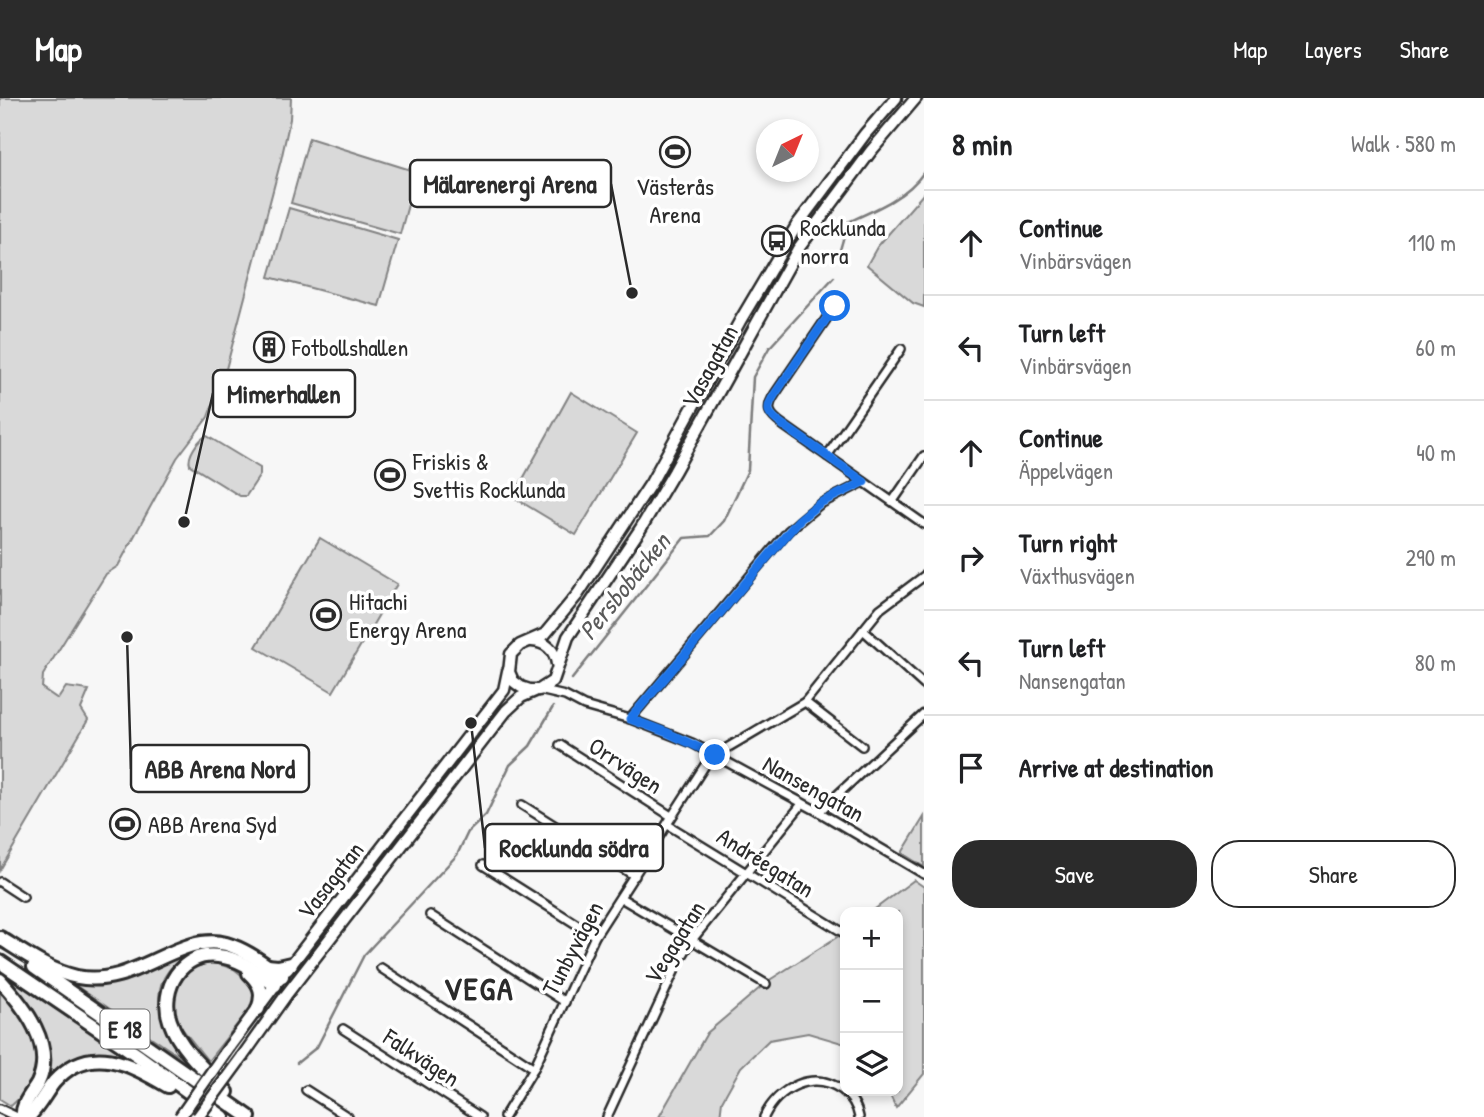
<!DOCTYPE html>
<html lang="en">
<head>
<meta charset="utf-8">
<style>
  body { margin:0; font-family:"Patrick Hand",sans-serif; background:#f2f2f2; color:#202124 }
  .controls { position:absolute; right:21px; bottom:21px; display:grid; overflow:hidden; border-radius:14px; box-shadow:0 4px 10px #0003 }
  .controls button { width:63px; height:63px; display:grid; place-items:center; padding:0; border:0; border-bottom:2px solid #e0e0e0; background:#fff; color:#202124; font:35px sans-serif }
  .compass { position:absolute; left:756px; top:21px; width:63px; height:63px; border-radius:50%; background:#fff; box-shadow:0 4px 10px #0003; rotate:43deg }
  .stop { position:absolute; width:21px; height:21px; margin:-16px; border:5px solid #1a73e8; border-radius:50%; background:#fff }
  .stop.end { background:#1a73e8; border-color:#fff; box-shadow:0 2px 7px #0008 }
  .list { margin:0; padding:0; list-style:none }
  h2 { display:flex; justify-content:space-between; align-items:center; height:91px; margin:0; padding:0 28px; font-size:30px }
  h2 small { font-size:23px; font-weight:400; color:#757577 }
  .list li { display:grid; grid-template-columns:46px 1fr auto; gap:21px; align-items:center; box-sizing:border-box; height:105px; padding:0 28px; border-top:2px solid #e0e0e0 }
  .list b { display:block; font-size:26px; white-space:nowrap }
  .list p { margin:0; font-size:23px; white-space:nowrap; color:#757577 }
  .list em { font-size:23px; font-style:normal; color:#757577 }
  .actions { display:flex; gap:14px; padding:21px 28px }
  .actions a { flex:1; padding:16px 0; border:2px solid #2b2b2b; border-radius:28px; text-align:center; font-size:24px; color:#2b2b2b }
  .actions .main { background:#2b2b2b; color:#fff }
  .icon { flex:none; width:38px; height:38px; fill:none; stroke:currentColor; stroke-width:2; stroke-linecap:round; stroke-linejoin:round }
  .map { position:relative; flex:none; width:924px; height:1019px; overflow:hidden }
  header { display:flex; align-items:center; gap:42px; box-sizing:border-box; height:98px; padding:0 35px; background:#2b2b2b; color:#fff }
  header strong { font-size:33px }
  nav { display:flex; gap:38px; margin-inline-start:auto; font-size:24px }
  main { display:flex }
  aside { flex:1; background:#fff }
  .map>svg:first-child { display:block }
  .green { fill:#d9d9d9; stroke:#828282; stroke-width:2 }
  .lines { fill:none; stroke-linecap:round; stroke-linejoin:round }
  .stream { stroke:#7b7b7b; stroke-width:2.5 }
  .street-casing { stroke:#2b2b2b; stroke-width:12 }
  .secondary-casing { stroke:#2b2b2b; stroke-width:15 }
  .highway-casing { stroke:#2b2b2b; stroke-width:18 }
  .street { stroke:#fff; stroke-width:7 }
  .secondary { stroke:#fff; stroke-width:10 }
  .highway { stroke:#fff; stroke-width:12 }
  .secondary-bridge-casing { stroke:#2b2b2b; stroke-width:15; stroke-linecap:butt }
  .secondary-bridge { stroke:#fff; stroke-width:10 }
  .route { stroke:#1a73e8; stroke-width:9 }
  .labels { text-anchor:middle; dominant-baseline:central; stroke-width:7; stroke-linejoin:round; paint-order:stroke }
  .shield { fill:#fff; stroke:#6b6b6b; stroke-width:2 }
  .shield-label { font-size:23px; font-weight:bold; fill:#2b2b2b }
  .poi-label { font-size:24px; fill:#2b2b2b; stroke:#fff; text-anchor:start }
  .street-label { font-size:24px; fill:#2b2b2b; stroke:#fff }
  .water-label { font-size:26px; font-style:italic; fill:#5a5a5a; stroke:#fff }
  .district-label { font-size:32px; font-weight:bold; letter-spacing:2px; fill:#2b2b2b; stroke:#fff }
  .leader { fill:none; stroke:#2b2b2b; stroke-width:2.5 }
  .callout-dot { fill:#2b2b2b; stroke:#fff; stroke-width:2.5 }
  .callout { fill:#fff; stroke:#2b2b2b; stroke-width:2.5 }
  .callout-label { font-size:26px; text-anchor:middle; font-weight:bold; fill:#2b2b2b }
</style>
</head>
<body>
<header>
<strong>Map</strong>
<nav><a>Map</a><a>Layers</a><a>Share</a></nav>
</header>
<main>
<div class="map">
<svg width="924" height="1019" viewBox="0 0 924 1019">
  <rect width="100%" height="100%" fill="#f7f7f7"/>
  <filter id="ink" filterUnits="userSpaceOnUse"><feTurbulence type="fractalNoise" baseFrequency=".0143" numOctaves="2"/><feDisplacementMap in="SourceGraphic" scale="14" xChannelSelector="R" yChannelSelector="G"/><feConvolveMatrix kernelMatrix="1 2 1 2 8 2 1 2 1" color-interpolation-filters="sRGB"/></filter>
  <g filter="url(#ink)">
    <g class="green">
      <path d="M0 0H291L290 21 281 62 226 271 208 319 177 360 118 468 106 476 43 577 42 590 58 601 66 589 89 592 81 611 88 622 0 772Z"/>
      <path d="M309 40 417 74 400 136 291 105Z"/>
      <path d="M924 95V209L913 205 867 167 877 149Z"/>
      <path d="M289 110 398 142 379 208 269 179Z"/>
      <path d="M571 294 637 335 576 437 513 399Z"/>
      <path d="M207 338 260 370V377L246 398H240L190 367C187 358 198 341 207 338Z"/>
      <path d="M320 440 397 486 333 594 256 549Z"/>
      <path d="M924 719V769L902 755Z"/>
      <path d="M914 782 924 789V976L896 1010 888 993H898V814H871Z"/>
      <path d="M845 834V946L808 935 769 942 741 969 722 1003 720 1019H659L707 935 768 883Z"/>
      <path d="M193 851 194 853C136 884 161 927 192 967L66 881 93 886Z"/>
      <path d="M212 864 234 871 254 887V905L208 963 180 928 174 911 176 889 189 871Z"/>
      <path d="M12 881 139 965C86 945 77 953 39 992 61 947 34 918 8 882Z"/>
      <path d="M0 889C33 930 60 965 11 1008L0 1001Z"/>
    </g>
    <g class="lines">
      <g class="stream">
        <path d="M840 152 848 124C875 112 907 99 924 74"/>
        <path d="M572 581 684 440 710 438 724 423 748 372 753 279 769 250 834 179"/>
        <path d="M297 965 317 949 364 857 457 757 468 734 486 717 510 667 530 648 553 609"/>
      </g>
      <g class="street-casing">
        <g id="street">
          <path d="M835 208 775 296C765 311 769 317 783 327L924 426"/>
          <path d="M827 358 901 251"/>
          <path d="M893 403 924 358"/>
          <path d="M863 532 924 587"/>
          <path d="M539 592 565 598 584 608 630 621 692 645 819 714 924 776"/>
          <path d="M805 604 862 648"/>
          <path d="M630 621 788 433 820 406 864 384"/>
          <path d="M560 647 671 718"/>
          <path d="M522 707 635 778"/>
          <path d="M819 714 924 616"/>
          <path d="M668 727 844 835"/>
          <path d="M483 767 595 838"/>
          <path d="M0 784 23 799"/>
          <path d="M621 800 766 886"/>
          <path d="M430 817 565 904"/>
          <path d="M381 870 534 970"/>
          <path d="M343 931 480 1019"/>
          <path d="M306 992 348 1019"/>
          <path d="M0 1011 17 1019"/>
          <path d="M504 1019 534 970 595 838 707 664 715 657 805 604 880 511 924 478"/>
          <path d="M607 1019 678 865 692 842 802 706"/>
          <path d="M764 1019C778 990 813 971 842 992 850 998 857 1008 859 1019"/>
        </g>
      </g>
      <g class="secondary-casing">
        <g id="secondary">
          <path d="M896 0 865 36 797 127 740 223 651 385 578 496 545 536 520 547 511 556 509 574 513 583 521 589 530 592H539L553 583 568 539 641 430 674 374 798 151 871 53 916 0"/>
          <path d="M532 543C546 544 555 552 557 566"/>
          <path d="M287 872 504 592 508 573"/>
          <path d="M229 949 278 883"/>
          <path d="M242 959 286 897 506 613 521 599 535 593"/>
        </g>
      </g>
      <g class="highway-casing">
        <g id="highway">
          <path d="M0 840C24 855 49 873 77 879 134 891 179 833 226 846 247 852 264 866 282 878"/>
          <path d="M0 864 140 959 223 1019"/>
          <path d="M267 868 278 869 291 866"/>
          <path d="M34 869 249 1019"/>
          <path d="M249 875C261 886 264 896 258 911"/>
          <path d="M0 882C24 908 56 948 38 985 32 996 21 1006 23 1019"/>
          <path d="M227 994C207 974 180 952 170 923 159 891 182 853 218 858 240 860 258 875 275 887"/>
          <path d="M28 1019C39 1009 45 995 54 984 90 943 130 966 168 988"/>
        </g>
      </g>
      <use href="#street" class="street"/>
      <use href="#secondary" class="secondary"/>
      <use href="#highway" class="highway"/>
      <g class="secondary-bridge-casing">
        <g id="secondary-bridge">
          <path d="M180 1019 229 949"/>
          <path d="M198 1019 242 959"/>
        </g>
      </g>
      <use href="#secondary-bridge" class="secondary-bridge"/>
    </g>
  </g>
  <g class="lines" filter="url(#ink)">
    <path class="route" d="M715 657 668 635 630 621 799 422 820 405 864 384 783 327C768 316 764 312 775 296L835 208"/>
  </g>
  <defs>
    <g id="stadium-ring" transform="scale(1.575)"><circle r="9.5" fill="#fff" stroke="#2b2b2b" stroke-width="1.5"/><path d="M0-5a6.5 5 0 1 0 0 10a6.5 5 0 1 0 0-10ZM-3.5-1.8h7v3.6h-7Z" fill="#2b2b2b"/></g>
    <g id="bus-ring" transform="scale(1.575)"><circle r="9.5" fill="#fff" stroke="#2b2b2b" stroke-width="1.5"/><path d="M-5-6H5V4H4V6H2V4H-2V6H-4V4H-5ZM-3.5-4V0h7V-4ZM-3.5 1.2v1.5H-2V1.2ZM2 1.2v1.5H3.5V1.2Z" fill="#2b2b2b"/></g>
    <g id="building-ring" transform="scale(1.575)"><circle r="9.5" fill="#fff" stroke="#2b2b2b" stroke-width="1.5"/><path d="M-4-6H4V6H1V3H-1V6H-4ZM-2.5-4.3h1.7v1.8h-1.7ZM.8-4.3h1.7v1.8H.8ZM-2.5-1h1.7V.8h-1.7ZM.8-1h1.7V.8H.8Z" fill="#2b2b2b"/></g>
  </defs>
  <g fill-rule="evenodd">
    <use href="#stadium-ring" x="675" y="54"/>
    <use href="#bus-ring" x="777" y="143"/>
    <use href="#building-ring" x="269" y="249"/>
    <use href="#stadium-ring" x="390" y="377"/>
    <use href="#stadium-ring" x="326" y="517"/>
    <use href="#stadium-ring" x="125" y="726"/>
  </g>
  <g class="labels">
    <rect class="shield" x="100.5" y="911.5" width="49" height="39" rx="5"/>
    <g class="shield-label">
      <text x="125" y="931">E 18</text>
    </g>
    <g class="poi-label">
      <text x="675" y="88" text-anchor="middle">Västerås<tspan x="675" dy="28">Arena</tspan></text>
      <text x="800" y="129">Rocklunda<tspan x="800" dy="28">norra</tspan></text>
      <text x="292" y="249">Fotbollshallen</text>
      <text x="413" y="363">Friskis &amp;<tspan x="413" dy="28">Svettis Rocklunda</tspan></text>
      <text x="349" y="503">Hitachi<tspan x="349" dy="28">Energy Arena</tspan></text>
      <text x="148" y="726">ABB Arena Syd</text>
    </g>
    <g class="street-label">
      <text transform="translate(709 268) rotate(-61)">Vasagatan</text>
      <text transform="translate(626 667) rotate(33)">Orrvägen</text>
      <text transform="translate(814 690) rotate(29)">Nansengatan</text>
      <text transform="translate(766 764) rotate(32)">Andréegatan</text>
      <text transform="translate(330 782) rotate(-52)">Vasagatan</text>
      <text transform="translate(674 844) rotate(-58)">Vegagatan</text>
      <text transform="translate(572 850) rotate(-62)">Tunbyvägen</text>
      <text transform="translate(422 959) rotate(33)">Falkvägen</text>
    </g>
    <g class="water-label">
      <text transform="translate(624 488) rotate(-51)">Persbobäcken</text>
    </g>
    <g class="district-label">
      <text x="479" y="890">VEGA</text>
    </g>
  </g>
  <path class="leader" d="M632 195L611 86M184 424L213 295M127 539L131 671M471 625L485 750"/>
  <g class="callout-dot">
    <circle cx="632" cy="195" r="7"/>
    <circle cx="184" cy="424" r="7"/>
    <circle cx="127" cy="539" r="7"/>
    <circle cx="471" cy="625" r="7"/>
  </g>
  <g class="callout">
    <rect x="410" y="62" width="201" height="47" rx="7"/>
    <rect x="213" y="272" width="142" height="47" rx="7"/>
    <rect x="131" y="647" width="178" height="47" rx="7"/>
    <rect x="485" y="726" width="178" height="47" rx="7"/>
  </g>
  <g class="callout-label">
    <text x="510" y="95">Mälarenergi Arena</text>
    <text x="284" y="305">Mimerhallen</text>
    <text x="220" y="680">ABB Arena Nord</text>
    <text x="574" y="759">Rocklunda södra</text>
  </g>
</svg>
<div class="controls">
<button>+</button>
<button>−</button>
<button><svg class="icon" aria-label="layers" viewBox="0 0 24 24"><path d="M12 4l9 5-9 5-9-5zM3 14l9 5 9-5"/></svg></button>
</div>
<svg class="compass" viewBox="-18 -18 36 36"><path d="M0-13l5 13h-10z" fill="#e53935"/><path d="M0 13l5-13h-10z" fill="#757577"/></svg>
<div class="stop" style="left:835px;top:208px"></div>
<div class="stop end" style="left:715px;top:657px"></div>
</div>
<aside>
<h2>8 min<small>Walk · 580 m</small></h2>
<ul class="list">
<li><svg class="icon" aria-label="ahead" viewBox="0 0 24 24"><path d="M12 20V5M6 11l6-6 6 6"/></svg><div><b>Continue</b><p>Vinbärsvägen</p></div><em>110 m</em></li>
<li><svg class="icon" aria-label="left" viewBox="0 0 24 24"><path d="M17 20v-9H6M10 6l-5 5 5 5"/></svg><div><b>Turn left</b><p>Vinbärsvägen</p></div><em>60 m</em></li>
<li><svg class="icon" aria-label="ahead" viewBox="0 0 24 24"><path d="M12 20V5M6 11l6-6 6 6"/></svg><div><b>Continue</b><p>Äppelvägen</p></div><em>40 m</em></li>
<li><svg class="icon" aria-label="right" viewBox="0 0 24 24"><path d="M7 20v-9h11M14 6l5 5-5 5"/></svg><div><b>Turn right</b><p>Växthusvägen</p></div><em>290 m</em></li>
<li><svg class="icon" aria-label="left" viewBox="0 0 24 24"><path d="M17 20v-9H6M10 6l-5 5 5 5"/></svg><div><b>Turn left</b><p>Nansengatan</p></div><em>80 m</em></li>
<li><svg class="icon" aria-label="arrive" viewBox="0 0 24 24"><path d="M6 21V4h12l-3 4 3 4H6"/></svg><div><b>Arrive at destination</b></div></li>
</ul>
<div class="actions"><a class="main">Save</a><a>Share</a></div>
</aside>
</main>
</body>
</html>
